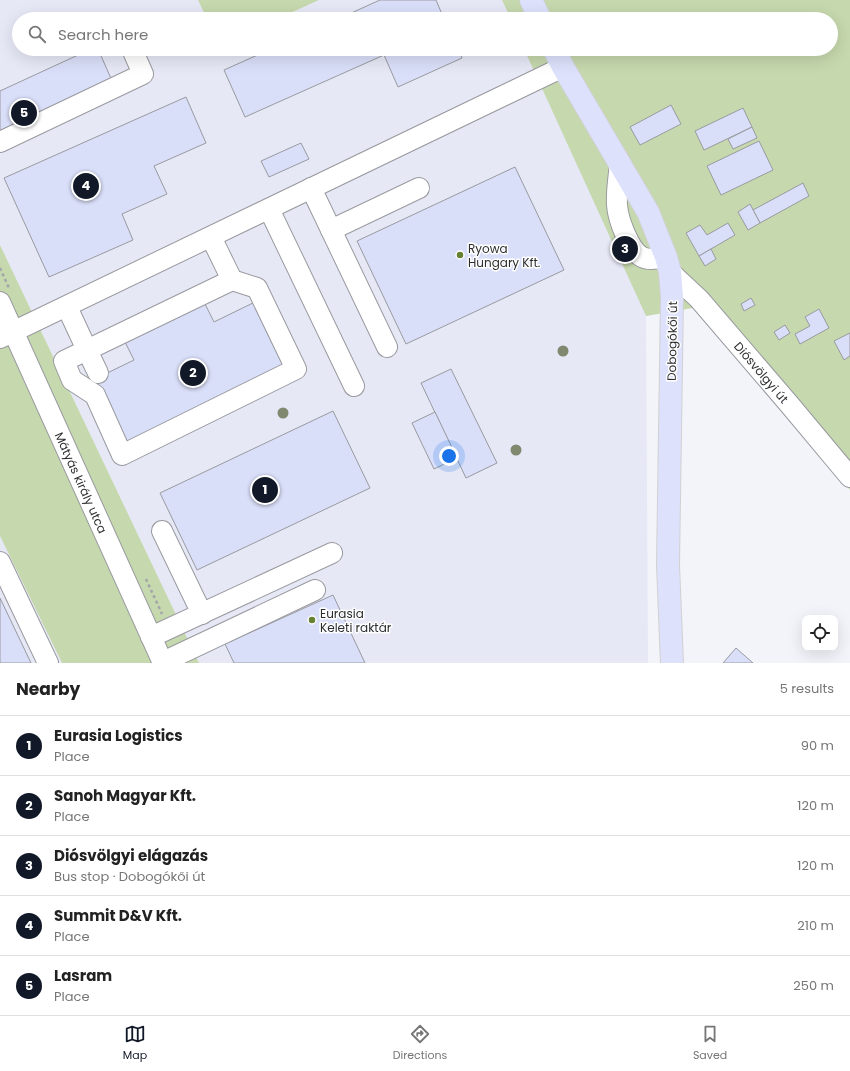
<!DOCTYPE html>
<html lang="en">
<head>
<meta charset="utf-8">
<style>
  body { margin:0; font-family:Poppins,sans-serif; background:#f6f6f6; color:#222 }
  .controls { position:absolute; right:12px; bottom:12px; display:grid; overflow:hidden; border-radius:8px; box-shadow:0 4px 16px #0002 }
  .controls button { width:36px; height:36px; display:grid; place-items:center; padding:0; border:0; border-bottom:1px solid #e0e0e0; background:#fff; color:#222; font:20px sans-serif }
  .you { position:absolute; left:449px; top:456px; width:14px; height:14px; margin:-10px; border:3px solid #fff; border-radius:50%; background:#1a73e8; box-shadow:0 0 0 6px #1a73e833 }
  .badge { display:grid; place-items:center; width:26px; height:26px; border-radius:50%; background:#111827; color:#fff; font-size:13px; font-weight:700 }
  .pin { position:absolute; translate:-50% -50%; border:2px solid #fff; box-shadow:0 1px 4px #0006 }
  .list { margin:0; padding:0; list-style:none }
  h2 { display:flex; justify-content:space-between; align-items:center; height:52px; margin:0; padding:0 16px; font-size:17px }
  h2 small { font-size:13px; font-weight:400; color:#767676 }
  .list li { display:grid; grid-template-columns:26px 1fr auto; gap:12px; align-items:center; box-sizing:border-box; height:60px; padding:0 16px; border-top:1px solid #e0e0e0 }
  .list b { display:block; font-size:15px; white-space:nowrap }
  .list p { margin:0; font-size:13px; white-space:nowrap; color:#767676 }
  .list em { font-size:13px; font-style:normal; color:#767676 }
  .icon { flex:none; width:22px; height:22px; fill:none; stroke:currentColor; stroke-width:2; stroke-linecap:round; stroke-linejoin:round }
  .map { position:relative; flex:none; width:850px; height:663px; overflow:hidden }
  .search { position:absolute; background:#fff; box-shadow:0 4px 16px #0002; left:12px; right:12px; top:12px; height:44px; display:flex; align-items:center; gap:10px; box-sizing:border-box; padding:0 14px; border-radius:22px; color:#767676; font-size:15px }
  .sheet { height:352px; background:#fff }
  nav { display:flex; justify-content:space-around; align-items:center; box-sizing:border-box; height:56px; border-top:1px solid #e0e0e0; background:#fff; font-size:11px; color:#767676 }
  nav a { display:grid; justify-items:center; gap:2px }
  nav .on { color:#111827 }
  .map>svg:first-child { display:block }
  .built { fill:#e6e8f6 }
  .green { fill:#c6d8ad }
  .building { fill:#dadff9; stroke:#999a9f }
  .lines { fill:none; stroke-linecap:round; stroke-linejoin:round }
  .minor-casing { stroke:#999a9f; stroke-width:22 }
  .major-casing { stroke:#d1d1d1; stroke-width:24 }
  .path { stroke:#a4a5aa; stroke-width:2.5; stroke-dasharray:3 3; stroke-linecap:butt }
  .minor { stroke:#fff; stroke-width:20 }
  .major { stroke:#dde1fb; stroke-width:22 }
  .tree { fill:#808870 }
  .poi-dot { fill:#668034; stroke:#fff; stroke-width:1.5 }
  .labels { text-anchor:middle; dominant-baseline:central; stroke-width:3; stroke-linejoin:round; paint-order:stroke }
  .poi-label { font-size:12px; fill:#2c2d2f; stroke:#fff; text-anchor:start }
  .street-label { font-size:12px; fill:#2c2d2f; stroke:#fff }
</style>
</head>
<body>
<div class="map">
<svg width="850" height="663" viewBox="0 0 850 663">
  <rect width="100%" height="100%" fill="#f3f4fa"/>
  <g class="built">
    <path d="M0 0H507L515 19H19V49H529L597 201 646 316 648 663H199L0 245Z"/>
    <path d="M0 536 62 663H0Z"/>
  </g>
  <g class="green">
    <path d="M198 0H319L277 19H207Z"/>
    <path d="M502 0H850V490L698 307 646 316 524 49H831V19H511Z"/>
    <path d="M0 245 199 663H62L0 536Z"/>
  </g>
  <g class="building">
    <path d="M380 0H436L444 19H338Z"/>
    <path d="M91 49H98L113 83 0 135V91Z"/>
    <path d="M271 49H458L462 58 398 87 384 55 245 117 224 70Z"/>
    <path d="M186 97 206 143 154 166 167 194 122 214 133 240 49 277 4 178Z"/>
    <path d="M671 105 681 124 640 145 630 127Z"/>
    <path d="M743 108 752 127 704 150 695 131Z"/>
    <path d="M752 127 757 138 733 149 728 139Z"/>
    <path d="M759 141 773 170 721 195 707 166Z"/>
    <path d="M301 143 309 159 269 177 261 161Z"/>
    <path d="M515 167 564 270 406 344 357 241Z"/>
    <path d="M803 183 809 196 760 223 753 210Z"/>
    <path d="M750 204 760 223 748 230 738 212Z"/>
    <path d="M728 223 735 235 699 256 686 233 700 225 707 235Z"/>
    <path d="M711 249 716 259 705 266 699 256Z"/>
    <path d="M751 298 755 305 744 311 741 304Z"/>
    <path d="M259 300 291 367 127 445 95 379 134 360 125 342 205 304 214 322Z"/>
    <path d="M819 309 829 328 800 344 795 334 810 326 805 317Z"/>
    <path d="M785 325 790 333 779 340 774 332Z"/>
    <path d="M850 333V356L844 360 834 341Z"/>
    <path d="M451 369 497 463 466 478 421 383Z"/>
    <path d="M333 411 370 488 197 570 160 493Z"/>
    <path d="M435 412 457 458 434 469 412 423Z"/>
    <path d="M333 595 365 663H234L225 644Z"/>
    <path d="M0 598 31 663H0Z"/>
    <path d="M736 648 753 663H723Z"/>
  </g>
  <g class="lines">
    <g class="minor-casing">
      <g id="minor">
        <path d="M0 142 143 74 132 49"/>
        <path d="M620 162C619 176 616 191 617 205 618 219 629 250 642 257 650 261 659 258 666 257"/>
        <path d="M311 188 387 347"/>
        <path d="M269 209 354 386"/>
        <path d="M331 230 419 188"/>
        <path id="s1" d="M670 272 699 299 789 404 850 477"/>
        <path id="s2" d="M0 302 163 663"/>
        <path d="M67 307 87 350 64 361 72 380 95 395 122 455 296 369 257 288 232 280 211 237"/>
        <path d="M0 338 563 67"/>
        <path d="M98 373 87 350 232 280"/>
        <path d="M162 531 202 614"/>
        <path d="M0 562 48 663"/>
        <path d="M151 637 332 553"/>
        <path d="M163 662 315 590"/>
      </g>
    </g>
    <g class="major-casing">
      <g id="major">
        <path d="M531 0 540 19"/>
        <path d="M554 49 563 67 648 212 666 257 670 272 672 297 668 565 672 663"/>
      </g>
    </g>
    <g class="path">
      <path d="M0 268 9 288"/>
      <path d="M146 579 162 614"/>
    </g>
    <use href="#minor" class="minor"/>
    <use href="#major" class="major"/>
  </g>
  <g class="tree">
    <circle cx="563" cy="351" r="5.5"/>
    <circle cx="283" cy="413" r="5.5"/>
    <circle cx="516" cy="450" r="5.5"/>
  </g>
  <g class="poi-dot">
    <circle cx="460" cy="255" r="4"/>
    <circle cx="312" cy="620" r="4"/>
  </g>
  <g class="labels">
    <g class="poi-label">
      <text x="468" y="248">Ryowa<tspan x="468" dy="14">Hungary Kft.</tspan></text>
      <text x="320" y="613">Eurasia<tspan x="320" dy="14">Keleti raktár</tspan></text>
    </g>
    <g class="street-label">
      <text transform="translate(672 341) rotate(-89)">Dobogókői út</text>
      <text stroke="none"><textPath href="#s1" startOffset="136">Diósvölgyi út</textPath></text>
      <text stroke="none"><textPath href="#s2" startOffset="198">Mátyás király utca</textPath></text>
    </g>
  </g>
</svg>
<div class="controls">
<button><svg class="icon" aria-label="locate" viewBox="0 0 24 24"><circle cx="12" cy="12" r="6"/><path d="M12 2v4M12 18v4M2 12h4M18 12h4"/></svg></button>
</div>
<div class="you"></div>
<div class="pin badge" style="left:265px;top:490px">1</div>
<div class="pin badge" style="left:193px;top:373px">2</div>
<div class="pin badge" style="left:625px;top:249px">3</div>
<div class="pin badge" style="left:86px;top:186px">4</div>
<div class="pin badge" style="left:24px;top:113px">5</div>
<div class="search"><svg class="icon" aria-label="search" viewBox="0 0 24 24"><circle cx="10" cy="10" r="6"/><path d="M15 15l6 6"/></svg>Search here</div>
</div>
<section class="sheet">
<h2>Nearby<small>5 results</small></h2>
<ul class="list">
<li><span class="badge">1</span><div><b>Eurasia Logistics</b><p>Place</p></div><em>90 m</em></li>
<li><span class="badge">2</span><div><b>Sanoh Magyar Kft.</b><p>Place</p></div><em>120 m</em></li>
<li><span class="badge">3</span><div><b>Diósvölgyi elágazás</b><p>Bus stop · Dobogókői út</p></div><em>120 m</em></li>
<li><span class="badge">4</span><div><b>Summit D&amp;V Kft.</b><p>Place</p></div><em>210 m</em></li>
<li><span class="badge">5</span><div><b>Lasram</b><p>Place</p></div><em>250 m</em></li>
</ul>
</section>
<nav>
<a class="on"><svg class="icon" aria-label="map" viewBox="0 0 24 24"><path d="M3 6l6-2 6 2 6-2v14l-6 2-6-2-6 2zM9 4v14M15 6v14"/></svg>Map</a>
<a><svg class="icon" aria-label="directions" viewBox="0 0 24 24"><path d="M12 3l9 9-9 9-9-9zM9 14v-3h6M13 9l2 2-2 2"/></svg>Directions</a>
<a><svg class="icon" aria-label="saved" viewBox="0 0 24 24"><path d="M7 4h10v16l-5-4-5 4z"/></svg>Saved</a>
</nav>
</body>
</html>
